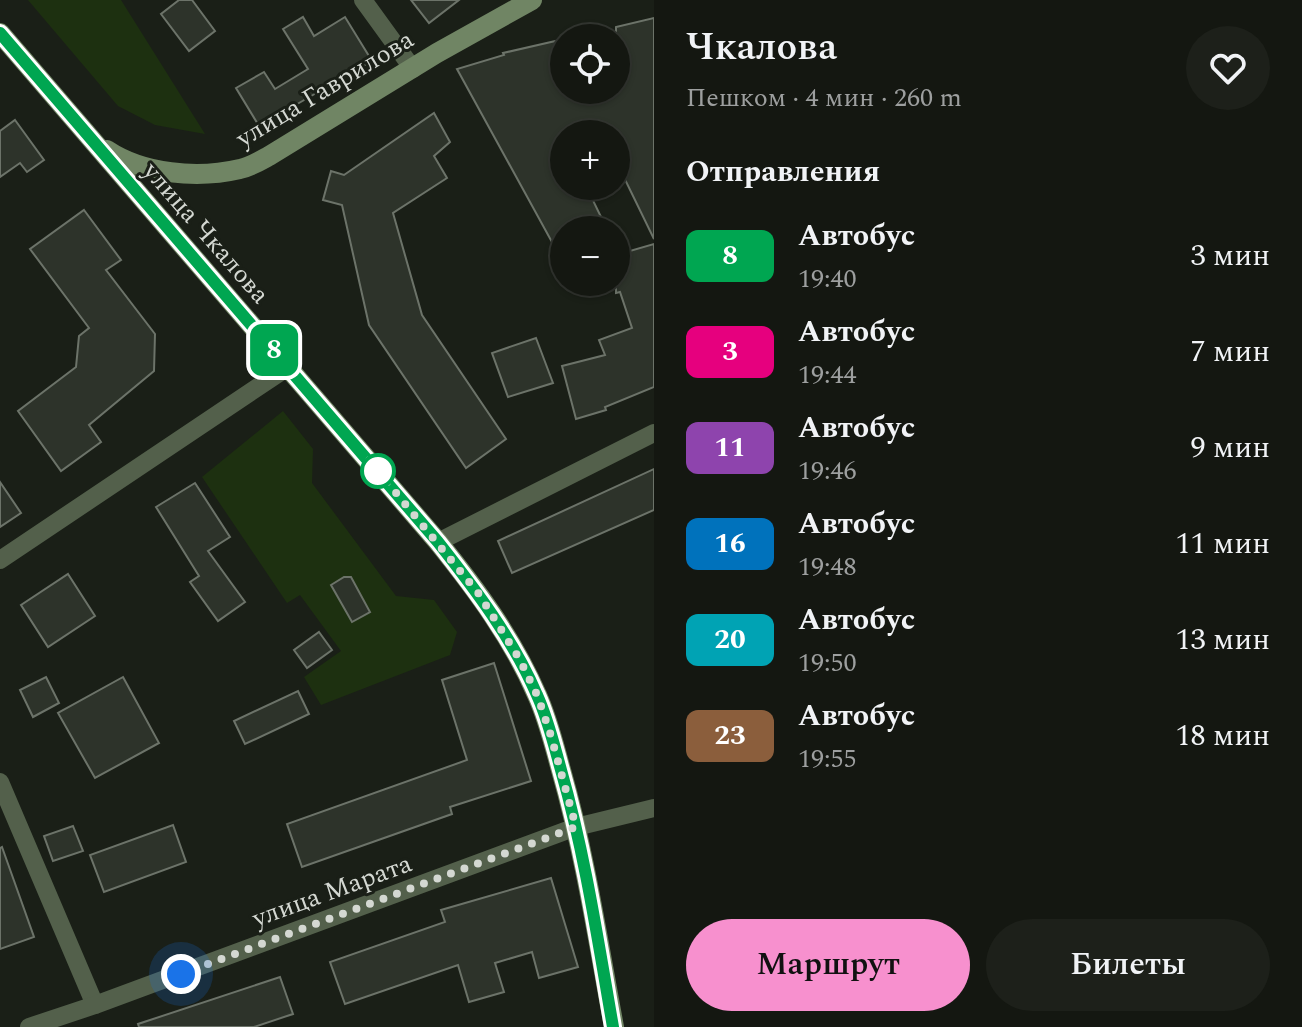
<!DOCTYPE html>
<html lang="ru">
<head>
<meta charset="utf-8">
<style>
	body { margin:0; font-family:Spectral,serif; background:#1d201a; color:#f1f3f6; height:100vh; display:flex; flex-direction:column; font-size:30px; white-space:nowrap }
	* { box-sizing:border-box; margin:0 }
	p { font-size:26px; color:#9d9f9f }
	.icon { flex:none; width:44px; height:44px; fill:none; stroke:currentColor; stroke-width:2; stroke-linecap:round; stroke-linejoin:round }
	.map { position:relative; flex:1; overflow:hidden }
	.sheet { display:flex; flex-direction:column; background:#141711; width:648px }
	.sheet>* { flex:none }
	.badge { padding:0 16px; border-radius:12px; font-size:28px; line-height:52px }
	.buttons { position:absolute; left:550px; top:24px; display:grid; gap:16px }
	.buttons a { display:grid; place-items:center; width:80px; height:80px; border-radius:50%; background:#141711; box-shadow:0 2px 6px #0004,0 0 0 2px #333631; font-size:40px }
	.you { position:absolute; width:40px; height:40px; margin:-20px; border:6px solid #fff; border-radius:50%; background:#1a73e8; box-shadow:0 0 0 12px #1a73e833 }
	.map>.badge { position:absolute; translate:-50% -50%; box-shadow:0 0 0 4px #fff }
	h2 { padding:0 32px; font-size:30px; line-height:72px }
	.round { display:grid; place-items:center; flex:none; width:84px; height:84px; border-radius:42px; background:#1d201a }
	.headline { display:flex; align-items:center; justify-content:space-between; height:136px; padding:0 32px }
	h1 { font-size:38px; font-weight:600; line-height:60px }
	.button { display:flex; gap:16px; margin-top:auto; padding:16px 32px }
	.button a { flex:1; height:92px; border-radius:48px; background:#f790ce; color:#111; font-size:32px; font-weight:600; line-height:92px; text-align:center }
	.button a+a { background:#1d201a; color:#f1f3f6 }
	ul { padding:0; list-style:none }
	li { display:flex; align-items:center; gap:24px; height:96px; padding:0 32px }
	li div { flex:1 }
	li b { display:block; font-size:30px }
	li em { font-style:normal }
	li .badge { min-width:88px; font-weight:700; text-align:center }
	main { display:flex; flex:1; min-height:0 }
	.map>svg:first-child { display:block }
	.green { fill:#1d3010 }
	.building { fill:#2d332a; stroke:#6c7369; stroke-width:2 }
	.lines { fill:none; stroke-linecap:round; stroke-linejoin:round }
	.minor { stroke:#53604b; stroke-width:18 }
	.secondary { stroke:#708564; stroke-width:20 }
	.line-casing { stroke:#fff; stroke-width:18 }
	.line { stroke:#00a651; stroke-width:12 }
	.walk { stroke:#d4d8d2; stroke-width:8; stroke-dasharray:0 14.4 }
	.stop-dot { fill:#fff; stroke:#00a651; stroke-width:4 }
	.labels { text-anchor:middle; dominant-baseline:central; stroke-width:6; stroke-linejoin:round; paint-order:stroke }
	.street-label { font-size:26px; fill:#d4d8d2; stroke:#1a1f17 }
</style>
</head>
<body>
<main>
<div class="map">
<svg width="654" height="1027" viewBox="0 0 654 1027">
	<rect width="100%" height="100%" fill="#1a1f17"/>
	<!-- green -->
	<g class="green">
		<path d="M 28,0 L 121,0 L 205,134 L 155,125 L 118,106 Z"/>
		<path d="M 283,411 L 313,449 L 312,483 L 396,596 L 434,600 L 457,632 L 450,655 L 321,705 L 304,677 L 341,651 L 300,595 L 287,603 L 202,477 Z"/>
	</g>
	<!-- building -->
	<g class="building">
		<path d="M 179,0 L 192,0 L 215,31 L 189,51 L 161,14 Z"/>
		<path d="M 411,0 L 459,0 L 429,23 Z"/>
		<path d="M 303,17 L 314,36 L 345,17 L 372,61 L 259,126 L 236,88 L 264,72 L 275,89 L 308,69 L 283,29 Z"/>
		<path d="M 654,18 L 654,239 L 616,161 L 616,134 L 564,134 L 564,186 L 586,186 L 603,221 L 584,230 L 564,230 L 564,264 L 457,69 L 504,55 L 503,53 L 564,39 L 564,90 L 616,90 L 616,27 Z"/>
		<path d="M 434,113 L 450,142 L 434,156 L 447,178 L 393,213 L 422,315 L 506,439 L 466,468 L 369,325 L 342,205 L 323,200 L 331,171 L 344,175 Z"/>
		<path d="M 15,120 L 44,160 L 27,172 L 20,163 L 0,177 L 0,131 Z"/>
		<path d="M 84,210 L 121,260 L 106,270 L 155,334 L 154,371 L 89,425 L 101,442 L 61,471 L 18,411 L 76,367 L 79,336 L 89,328 L 30,249 Z"/>
		<path d="M 654,244 L 654,387 L 605,407 L 606,410 L 576,419 L 562,366 L 605,355 L 599,340 L 632,328 L 620,292 L 616,293 L 616,255 Z"/>
		<path d="M 536,338 L 553,383 L 508,397 L 492,353 Z"/>
		<path d="M 654,469 L 654,510 L 512,573 L 498,541 Z"/>
		<path d="M 0,482 L 21,513 L 0,527 Z"/>
		<path d="M 195,483 L 230,537 L 208,551 L 245,602 L 218,621 L 190,582 L 199,576 L 156,507 Z"/>
		<path d="M 68,574 L 95,616 L 48,647 L 21,605 Z"/>
		<path d="M 344,577 L 351,577 L 370,612 L 352,622 L 331,585 Z"/>
		<path d="M 319,632 L 332,650 L 307,668 L 294,650 Z"/>
		<path d="M 494,663 L 531,781 L 450,807 L 452,814 L 302,867 L 287,824 L 467,760 L 442,680 Z"/>
		<path d="M 46,677 L 59,703 L 33,717 L 20,690 Z"/>
		<path d="M 123,677 L 159,743 L 95,778 L 58,713 Z"/>
		<path d="M 298,691 L 309,714 L 245,744 L 234,721 Z"/>
		<path d="M 173,825 L 186,862 L 104,892 L 90,855 Z"/>
		<path d="M 73,826 L 83,851 L 53,861 L 44,836 Z"/>
		<path d="M 2,847 L 34,937 L 0,949 L 0,848 Z"/>
		<path d="M 551,878 L 578,967 L 539,978 L 532,952 L 495,963 L 504,992 L 469,1002 L 458,965 L 345,1004 L 330,962 L 445,922 L 441,910 Z"/>
		<path d="M 280,977 L 293,1014 L 254,1027 L 139,1027 L 138,1024 Z"/>
	</g>
	<g class="lines">
		<!-- minor -->
		<g class="minor">
			<path d="M 363,0 L 413,69"/>
			<path d="M 438,542 L 654,433"/>
			<path d="M 0,560 L 288,367"/>
			<path d="M 0,782 L 95,1005"/>
			<path d="M 29,1027 L 95,1005 L 576,827 L 654,808"/>
		</g>
		<!-- secondary -->
		<g class="secondary">
			<path d="M 0,33 L 438,542 C 476,589 513,639 537,695 C 548,719 554,745 561,770 C 585,854 598,941 614,1027"/>
			<path d="M 107,150 C 143,174 197,179 240,169 C 250,167 260,161 269,156 L 437,53 L 532,0"/>
		</g>
	</g>
	<g class="lines">
		<defs>
			<path id="line" d="M 0,33 L 438,542 C 475,589 513,639 537,695 C 548,719 554,745 561,770 C 585,854 598,941 613,1027"/>
		</defs>
		<!-- line casing -->
		<use href="#line" class="line-casing"/>
		<!-- line -->
		<use href="#line" class="line"/>
		<!-- walk -->
		<path class="walk" d="M 181,974 L 576,827 L 551,736 L 538,697 L 520,660 L 479,594 L 369,460 L 378,471"/>
	</g>
	<!-- markers -->
	<circle class="stop-dot" cx="378" cy="471" r="16"/>
	<g class="labels">
		<!-- street labels -->
		<g class="street-label">
			<text transform="translate(325 89) rotate(-31)">улица Гаврилова</text>
			<text transform="translate(206 233) rotate(49)">улица Чкалова</text>
			<text transform="translate(332 891) rotate(-20)">улица Марата</text>
		</g>
	</g>
</svg>
<div class="buttons">
<a><svg class="icon" aria-label="locate" viewBox="0 0 24 24"><circle cx="12" cy="12" r="6"/><path d="M12 2v4M12 18v4M2 12h4M18 12h4"/></svg></a>
<a>+</a>
<a>−</a>
</div>
<div class="you" style="left:181px;top:974px"></div>
<b class="badge" style="left:274px;top:350px;background:#00a651;color:#fff">8</b>
</div>
<section class="sheet">
<div class="headline"><div><h1>Чкалова</h1><p>Пешком · 4 мин · 260 m</p></div><a class="round"><svg class="icon" aria-label="heart" viewBox="0 0 24 24"><path d="M12 20l-8-8c-3-5 5-10 8-4 3-6 11-1 8 4z"/></svg></a></div>
<h2>Отправления</h2>
<ul>
<li><span class="badge" style="background:#00a651;color:#fff">8</span><div><b>Автобус</b><p>19:40</p></div><em>3 мин</em></li>
<li><span class="badge" style="background:#e6007e;color:#fff">3</span><div><b>Автобус</b><p>19:44</p></div><em>7 мин</em></li>
<li><span class="badge" style="background:#8e44ad;color:#fff">11</span><div><b>Автобус</b><p>19:46</p></div><em>9 мин</em></li>
<li><span class="badge" style="background:#0072bc;color:#fff">16</span><div><b>Автобус</b><p>19:48</p></div><em>11 мин</em></li>
<li><span class="badge" style="background:#00a3b4;color:#fff">20</span><div><b>Автобус</b><p>19:50</p></div><em>13 мин</em></li>
<li><span class="badge" style="background:#8b5e3c;color:#fff">23</span><div><b>Автобус</b><p>19:55</p></div><em>18 мин</em></li>
</ul>
<div class="button"><a>Маршрут</a><a>Билеты</a></div>
</section>
</main>
</body>
</html>
